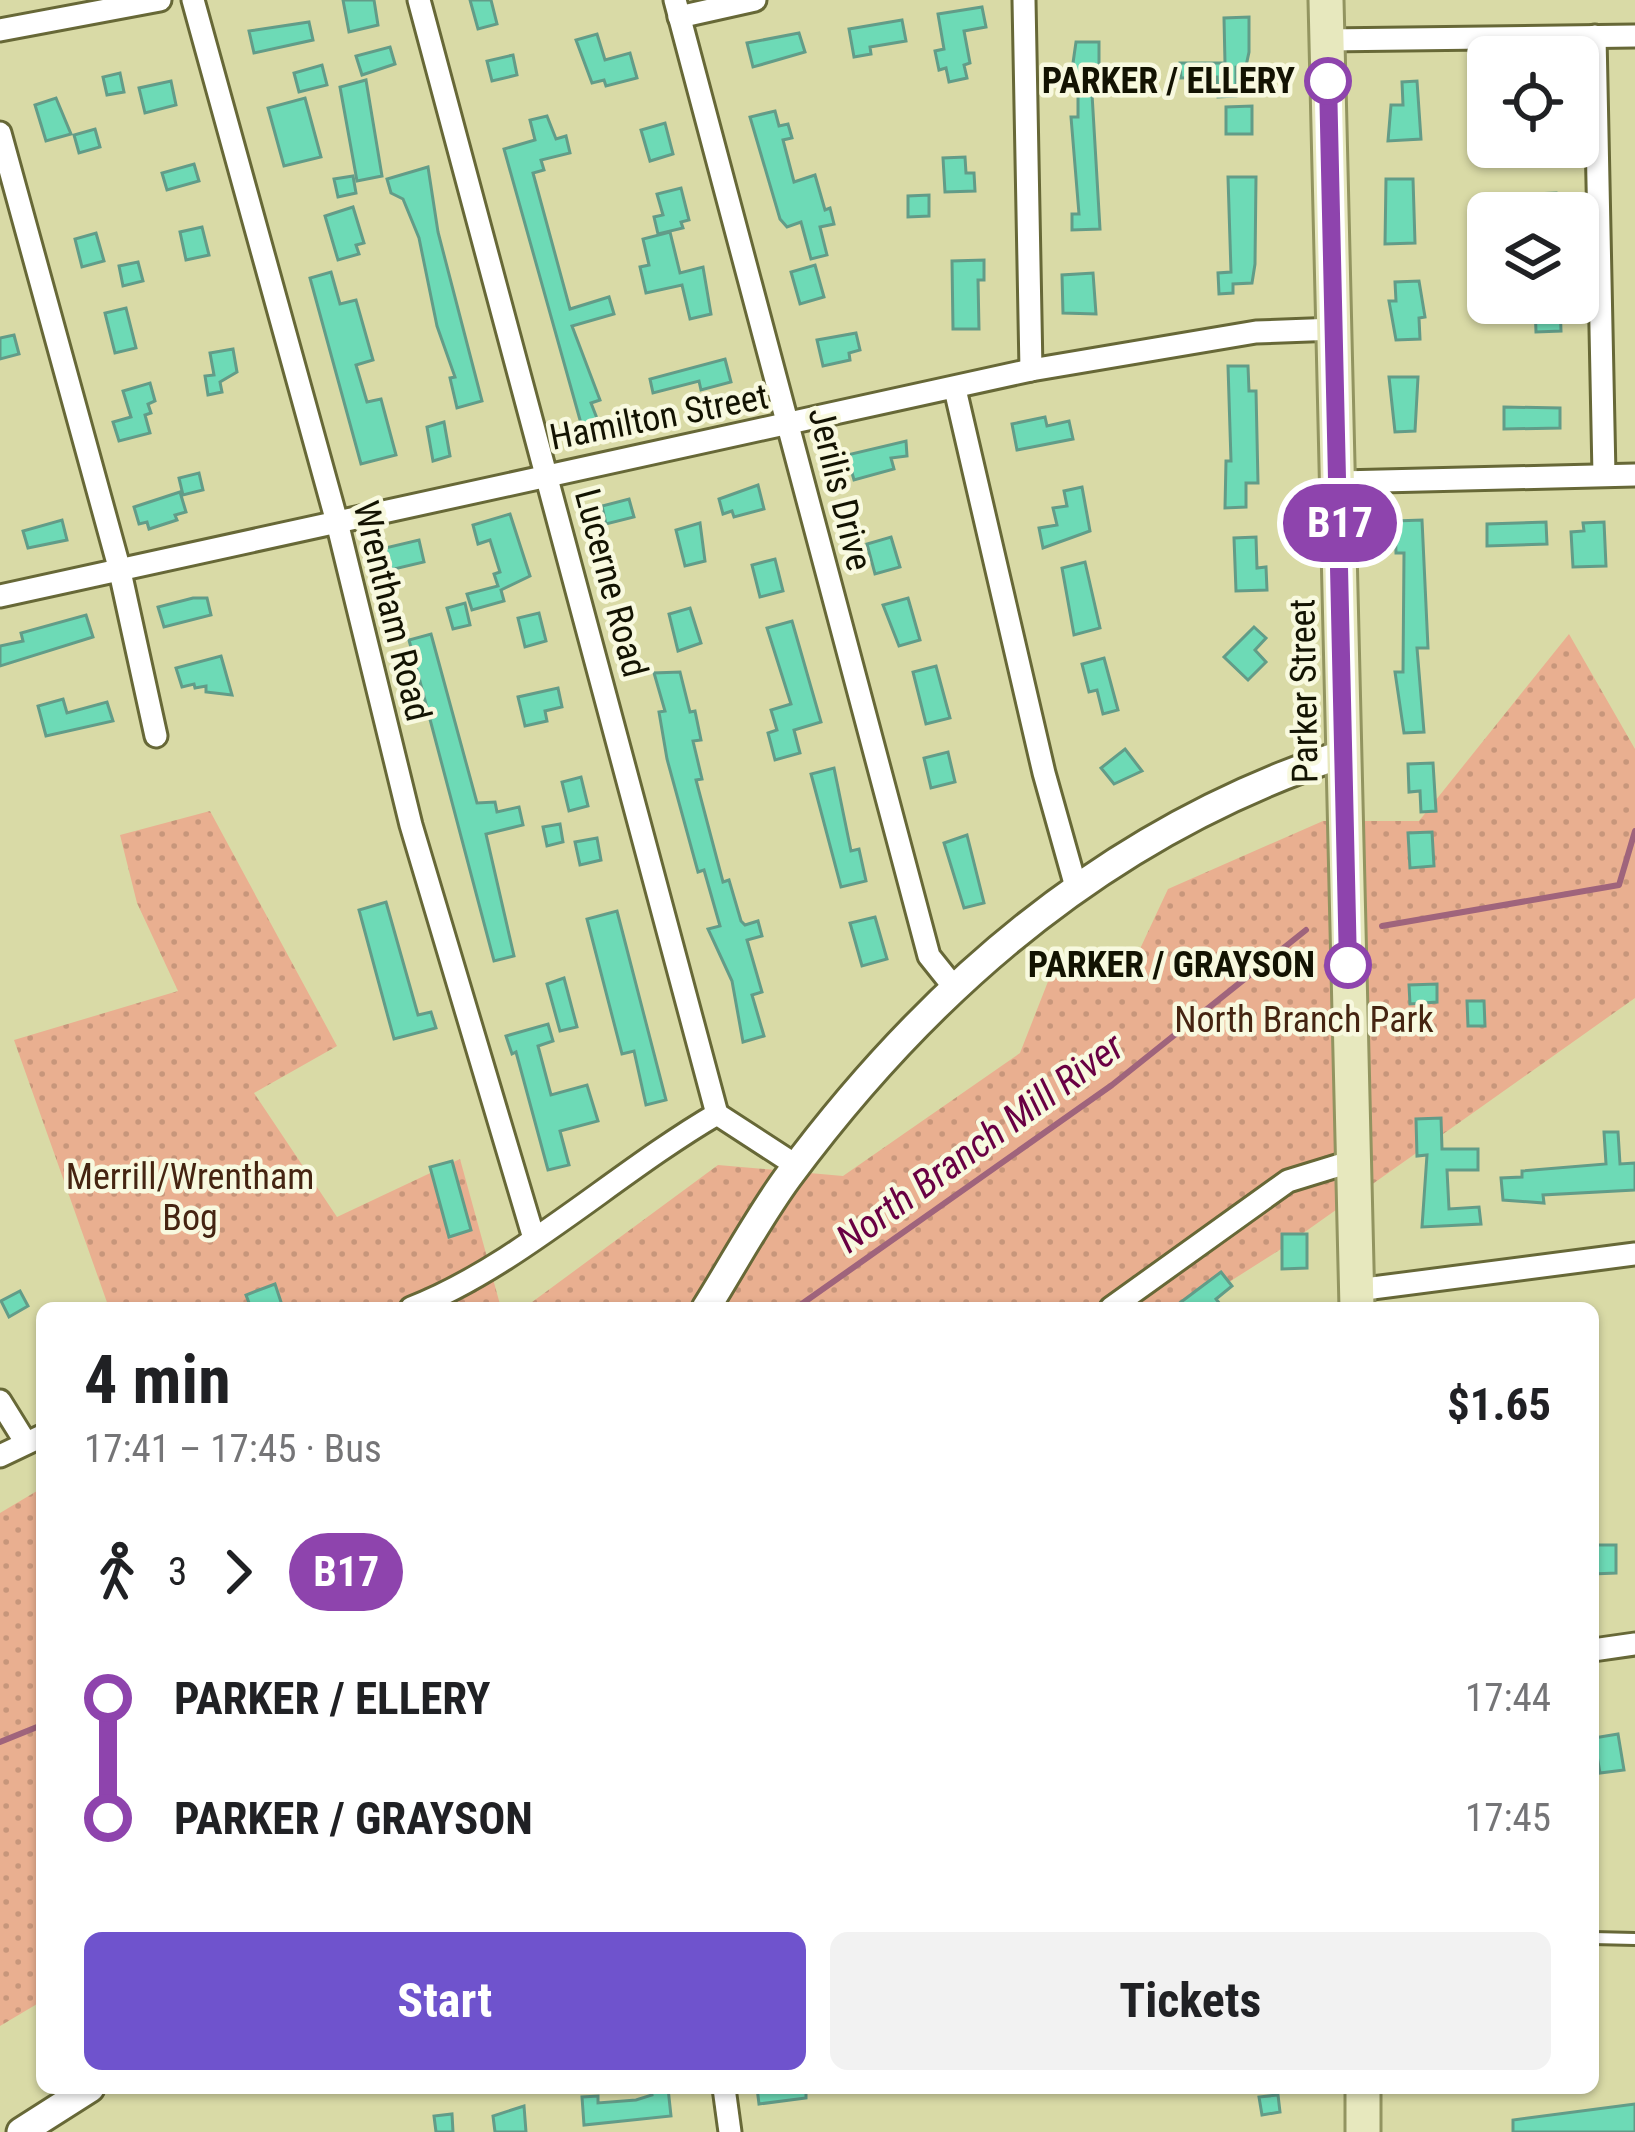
<!DOCTYPE html>
<html lang="en">
<head>
<meta charset="utf-8">
<style>
	body { margin:0; font-family:"Roboto Condensed",sans-serif; background:#f2f2f2; color:#202124; height:100vh; display:flex; flex-direction:column; font-size:45px; white-space:nowrap }
	* { box-sizing:border-box; margin:0 }
	p { font-size:39px; color:#757577 }
	.icon { flex:none; width:66px; height:66px; fill:none; stroke:currentColor; stroke-width:2; stroke-linecap:round; stroke-linejoin:round }
	.map { position:relative; flex:1; overflow:hidden }
	.details { position:absolute; left:36px; top:1302px; width:1563px; height:792px; display:flex; flex-direction:column; background:#fff; border-radius:18px; box-shadow:0 3px 9px #0004 }
	.details>* { flex:none }
	.badge { padding:0 24px; border-radius:39px; font-size:42px; line-height:78px }
	.controls { position:absolute; left:1467px; top:36px; display:grid; gap:24px }
	.controls a { display:grid; place-items:center; width:132px; height:132px; border-radius:18px; background:#fff; box-shadow:0 3px 9px #0004; font-size:60px }
	.map>.badge { position:absolute; translate:-50% -50%; box-shadow:0 0 0 6px #fff }
	.legs { display:flex; align-items:center; gap:18px; height:132px; padding:0 48px; font-size:39px }
	.legs p { margin-inline-start:auto }
	.summary { display:flex; align-items:center; justify-content:space-between; height:204px; padding:0 48px }
	h1 { font-size:66px; font-weight:700; line-height:90px }
	.cta { display:flex; gap:24px; margin-top:auto; padding:24px 48px }
	.cta a { flex:1; height:138px; border-radius:18px; background:#6f53cd; color:#fff; font-size:48px; font-weight:700; line-height:138px; text-align:center }
	.cta a+a { background:#f2f2f2; color:#202124 }
	ul { padding:0 48px; list-style:none }
	li { display:flex; align-items:center; gap:42px; height:120px; font-size:45px }
	li i { display:grid; place-items:center; width:18px; height:100%; margin:0 15px; background:currentColor }
	li i::after { content:''; width:30px; height:30px; margin:-15px; border:9px solid; border-radius:50%; background:#fff }
	li p { margin-inline-start:auto }
	li:first-child i { background:linear-gradient(#0000 50%,currentColor 0) }
	li:last-child i { background:linear-gradient(currentColor 50%,#0000 0) }
	.map>svg:first-child { display:block }
	.grass { fill:url(#grass-dots) }
	.lines { fill:none; stroke-linecap:round; stroke-linejoin:round }
	.stream { stroke:#9f647c; stroke-width:6 }
	.building { fill:#6ddab6; stroke:#629c88; stroke-width:3 }
	.service-casing { stroke:#676837; stroke-width:16 }
	.minor-casing { stroke:#676837; stroke-width:27 }
	.tertiary-casing { stroke:#676837; stroke-width:33 }
	.primary-casing { stroke:#929460; stroke-width:39 }
	.service { stroke:#fff; stroke-width:10 }
	.minor { stroke:#fff; stroke-width:21 }
	.tertiary { stroke:#fff; stroke-width:27 }
	.primary { stroke:#e7e8be; stroke-width:33 }
	.line-1-casing { stroke:#fff; stroke-width:27 }
	.line-1 { stroke:#8e44ad; stroke-width:18 }
	.stop-1-dot { fill:#fff; stroke:#8e44ad; stroke-width:6 }
	.labels { text-anchor:middle; dominant-baseline:central; stroke-width:9; stroke-linejoin:round; paint-order:stroke }
	.stop-label { font-size:36px; font-weight:bold; fill:#131302; stroke:#f8f9df; text-anchor:end }
	.street-label { font-size:36px; fill:#131302; stroke:#f8f9df }
	.park-label { font-size:36px; fill:#452411; stroke:#f8f9df }
	.water-label { font-size:39px; font-style:italic; fill:#690043; stroke:#f8f9df }
</style>
</head>
<body>
<div class="map">
<svg width="1635" height="2132" viewBox="0 0 1635 2132">
	<defs>
		<pattern id="grass-dots" width="8" height="8" patternUnits="userSpaceOnUse" patternTransform="scale(3)"><rect width="8" height="8" fill="#e9af90"/><path d="M2 2h.1M6 6h.1" fill="none" stroke="#c7967b" stroke-width="1.8" stroke-linecap="round"/></pattern>
	</defs>
	<rect width="100%" height="100%" fill="#d9daa6"/>
	<!-- grass -->
	<g class="grass">
		<path d="M 1569,634 L 1635,749 L 1635,998 L 1278,1251 L 1188,1308 L 524,1308 L 718,1165 L 843,1176 L 1020,1053 L 1049,979 L 1139,951 L 1168,889 L 1323,821 L 1419,821 Z"/>
		<path d="M 210,811 L 337,1046 L 254,1093 L 337,1217 L 460,1159 L 501,1308 L 109,1308 L 14,1040 L 178,991 L 137,903 L 120,835 Z"/>
		<path d="M 42,1488 L 42,2001 L 0,2026 L 0,1513 Z"/>
	</g>
	<g class="lines">
		<!-- stream -->
		<g class="stream">
			<path d="M 1382,926 L 1619,885 L 1635,831"/>
			<path d="M 796,1308 L 1112,1085 L 1306,930"/>
			<path d="M 0,1742 L 42,1725"/>
		</g>
	</g>
	<!-- building -->
	<g class="building">
		<path d="M 343,0 L 374,0 L 378,25 L 349,32 Z"/>
		<path d="M 470,0 L 491,0 L 497,24 L 478,29 Z"/>
		<path d="M 982,7 L 986,27 L 964,31 L 970,63 L 964,65 L 967,78 L 949,82 L 946,68 L 939,70 L 935,51 L 944,49 L 938,14 Z"/>
		<path d="M 1249,17 L 1249,52 L 1246,66 L 1236,67 L 1236,96 L 1218,97 L 1217,77 L 1181,78 L 1180,63 L 1225,63 L 1224,18 Z"/>
		<path d="M 902,20 L 906,41 L 870,47 L 871,54 L 854,57 L 849,29 Z"/>
		<path d="M 309,22 L 313,40 L 254,53 L 249,31 Z"/>
		<path d="M 799,33 L 805,52 L 753,67 L 747,43 Z"/>
		<path d="M 597,34 L 605,60 L 630,53 L 637,78 L 606,86 L 604,80 L 592,83 L 576,40 Z"/>
		<path d="M 1076,42 L 1099,42 L 1099,77 L 1106,77 L 1106,94 L 1092,94 L 1100,229 L 1072,230 L 1072,214 L 1079,214 L 1071,117 L 1078,117 L 1078,84 L 1071,77 Z"/>
		<path d="M 390,47 L 395,64 L 362,75 L 356,56 Z"/>
		<path d="M 513,55 L 517,75 L 492,81 L 487,61 Z"/>
		<path d="M 322,65 L 327,85 L 299,92 L 294,73 Z"/>
		<path d="M 120,73 L 124,92 L 107,95 L 103,77 Z"/>
		<path d="M 366,80 L 382,176 L 357,181 L 340,87 Z"/>
		<path d="M 171,81 L 176,105 L 145,113 L 139,88 Z"/>
		<path d="M 1417,81 L 1421,139 L 1388,141 L 1391,105 L 1403,105 L 1402,82 Z"/>
		<path d="M 56,98 L 71,134 L 46,141 L 35,105 Z"/>
		<path d="M 305,98 L 321,157 L 284,166 L 268,108 Z"/>
		<path d="M 1252,106 L 1252,134 L 1226,134 L 1226,107 Z"/>
		<path d="M 775,111 L 779,126 L 788,124 L 792,138 L 783,140 L 794,182 L 815,175 L 825,210 L 830,208 L 834,224 L 820,227 L 827,255 L 811,259 L 801,222 L 787,227 L 780,219 L 750,117 Z"/>
		<path d="M 547,116 L 556,139 L 566,136 L 570,153 L 541,160 L 544,170 L 533,173 L 570,309 L 609,297 L 614,314 L 572,326 L 600,400 L 591,403 L 598,421 L 582,427 L 504,149 L 535,140 L 530,120 Z"/>
		<path d="M 665,123 L 673,154 L 650,161 L 641,130 Z"/>
		<path d="M 95,129 L 100,147 L 79,153 L 74,135 Z"/>
		<path d="M 965,157 L 966,173 L 974,173 L 975,191 L 945,192 L 943,158 Z"/>
		<path d="M 194,164 L 199,181 L 167,190 L 162,173 Z"/>
		<path d="M 428,167 L 438,232 L 482,401 L 457,408 L 450,378 L 455,377 L 437,326 L 419,238 L 403,199 L 391,193 L 387,179 Z"/>
		<path d="M 353,176 L 356,193 L 338,197 L 334,179 Z"/>
		<path d="M 1228,177 L 1256,177 L 1255,264 L 1252,283 L 1233,284 L 1233,293 L 1219,294 L 1218,273 L 1231,272 Z"/>
		<path d="M 1386,179 L 1413,179 L 1415,243 L 1385,244 Z"/>
		<path d="M 681,188 L 689,220 L 681,222 L 683,228 L 658,234 L 654,217 L 663,215 L 657,194 Z"/>
		<path d="M 1556,193 L 1557,213 L 1533,213 L 1533,194 Z"/>
		<path d="M 929,195 L 929,216 L 908,217 L 908,196 Z"/>
		<path d="M 353,207 L 364,243 L 356,245 L 359,254 L 338,260 L 325,216 Z"/>
		<path d="M 202,227 L 209,255 L 186,260 L 180,232 Z"/>
		<path d="M 670,232 L 680,273 L 703,267 L 711,314 L 690,319 L 682,285 L 646,293 L 640,267 L 649,265 L 643,239 Z"/>
		<path d="M 96,233 L 104,261 L 82,267 L 75,239 Z"/>
		<path d="M 984,260 L 984,280 L 978,280 L 979,329 L 953,329 L 952,261 Z"/>
		<path d="M 138,262 L 143,281 L 123,286 L 119,266 Z"/>
		<path d="M 815,265 L 824,297 L 800,304 L 791,272 Z"/>
		<path d="M 331,272 L 340,304 L 356,300 L 373,360 L 356,365 L 367,402 L 381,399 L 396,455 L 361,464 L 310,278 Z"/>
		<path d="M 1093,273 L 1096,314 L 1063,313 L 1062,275 Z"/>
		<path d="M 1419,281 L 1425,317 L 1419,318 L 1420,339 L 1396,340 L 1389,301 L 1396,301 L 1395,282 Z"/>
		<path d="M 1535,303 L 1560,303 L 1561,331 L 1536,332 Z"/>
		<path d="M 126,308 L 136,348 L 115,353 L 105,313 Z"/>
		<path d="M 856,333 L 860,350 L 849,353 L 850,360 L 823,366 L 817,340 Z"/>
		<path d="M 14,335 L 19,354 L 0,359 L 0,338 Z"/>
		<path d="M 233,349 L 237,372 L 220,382 L 222,392 L 208,395 L 205,376 L 214,375 L 210,353 Z"/>
		<path d="M 725,359 L 731,382 L 701,390 L 699,381 L 653,393 L 650,379 Z"/>
		<path d="M 1228,366 L 1248,366 L 1249,391 L 1256,391 L 1258,483 L 1246,483 L 1246,507 L 1225,508 L 1226,461 L 1231,461 Z"/>
		<path d="M 1389,377 L 1418,377 L 1415,431 L 1395,432 Z"/>
		<path d="M 150,383 L 155,401 L 148,404 L 151,413 L 145,415 L 150,433 L 119,441 L 113,422 L 131,417 L 123,391 Z"/>
		<path d="M 1504,407 L 1560,408 L 1560,428 L 1504,429 Z"/>
		<path d="M 1045,417 L 1047,426 L 1069,421 L 1073,439 L 1017,450 L 1012,424 Z"/>
		<path d="M 444,422 L 450,456 L 433,461 L 427,427 Z"/>
		<path d="M 906,441 L 907,456 L 891,458 L 894,469 L 854,480 L 847,455 Z"/>
		<path d="M 199,473 L 203,490 L 183,495 L 179,478 Z"/>
		<path d="M 758,485 L 764,509 L 734,517 L 732,511 L 723,514 L 719,499 Z"/>
		<path d="M 1082,487 L 1090,531 L 1043,548 L 1039,528 L 1057,525 L 1053,508 L 1067,506 L 1064,491 Z"/>
		<path d="M 180,492 L 186,512 L 175,515 L 177,520 L 149,529 L 147,522 L 139,524 L 134,507 Z"/>
		<path d="M 629,499 L 634,517 L 606,524 L 602,506 Z"/>
		<path d="M 510,514 L 530,576 L 501,590 L 504,601 L 472,610 L 467,594 L 498,586 L 494,574 L 500,572 L 490,540 L 478,544 L 473,525 Z"/>
		<path d="M 62,520 L 67,540 L 28,548 L 23,531 Z"/>
		<path d="M 1422,520 L 1428,648 L 1417,648 L 1424,732 L 1404,733 L 1395,672 L 1403,672 L 1404,553 L 1396,553 L 1395,521 Z"/>
		<path d="M 1546,522 L 1547,544 L 1487,546 L 1487,524 Z"/>
		<path d="M 1604,522 L 1606,566 L 1573,567 L 1571,532 L 1584,531 L 1583,523 Z"/>
		<path d="M 700,523 L 705,561 L 685,566 L 676,530 Z"/>
		<path d="M 891,537 L 900,567 L 875,574 L 867,544 Z"/>
		<path d="M 1256,537 L 1257,568 L 1266,567 L 1267,590 L 1236,591 L 1234,538 Z"/>
		<path d="M 419,540 L 424,562 L 390,570 L 385,548 Z"/>
		<path d="M 775,559 L 783,591 L 760,597 L 752,565 Z"/>
		<path d="M 1085,562 L 1100,628 L 1074,635 L 1062,568 Z"/>
		<path d="M 193,598 L 207,598 L 211,615 L 164,627 L 158,607 Z"/>
		<path d="M 908,598 L 920,640 L 899,646 L 883,605 Z"/>
		<path d="M 465,603 L 470,625 L 453,629 L 447,608 Z"/>
		<path d="M 690,608 L 701,643 L 678,651 L 669,614 Z"/>
		<path d="M 539,613 L 546,641 L 525,647 L 518,618 Z"/>
		<path d="M 86,615 L 93,637 L 0,666 L 0,646 L 23,641 L 21,633 Z"/>
		<path d="M 792,621 L 821,722 L 794,730 L 800,753 L 775,760 L 768,733 L 777,730 L 771,710 L 791,704 L 767,628 Z"/>
		<path d="M 1254,627 L 1266,638 L 1255,650 L 1266,662 L 1248,680 L 1224,657 Z"/>
		<path d="M 431,634 L 477,803 L 495,802 L 497,812 L 519,807 L 523,825 L 486,834 L 514,956 L 494,961 L 409,640 Z"/>
		<path d="M 221,656 L 232,695 L 206,692 L 206,686 L 195,688 L 194,684 L 182,687 L 176,668 Z"/>
		<path d="M 1104,658 L 1118,710 L 1103,714 L 1097,690 L 1089,692 L 1082,664 Z"/>
		<path d="M 936,666 L 950,718 L 926,724 L 913,672 Z"/>
		<path d="M 680,672 L 690,712 L 695,711 L 701,740 L 693,741 L 702,779 L 696,780 L 723,882 L 729,880 L 741,921 L 745,925 L 758,921 L 762,936 L 747,940 L 762,992 L 752,995 L 764,1036 L 743,1042 L 732,981 L 708,929 L 720,926 L 704,870 L 698,872 L 667,759 L 659,712 L 665,711 L 654,673 Z"/>
		<path d="M 558,688 L 562,707 L 545,711 L 547,721 L 525,726 L 518,697 Z"/>
		<path d="M 63,699 L 67,713 L 107,702 L 113,721 L 46,736 L 38,706 Z"/>
		<path d="M 1125,749 L 1142,771 L 1114,784 L 1101,768 Z"/>
		<path d="M 948,752 L 955,782 L 931,788 L 924,758 Z"/>
		<path d="M 1433,763 L 1436,811 L 1421,812 L 1420,791 L 1409,792 L 1408,764 Z"/>
		<path d="M 834,768 L 851,851 L 859,849 L 866,881 L 841,887 L 811,774 Z"/>
		<path d="M 581,777 L 588,806 L 569,811 L 562,782 Z"/>
		<path d="M 560,824 L 563,842 L 547,846 L 543,827 Z"/>
		<path d="M 1432,832 L 1434,866 L 1410,868 L 1408,833 Z"/>
		<path d="M 967,835 L 984,903 L 964,908 L 944,843 Z"/>
		<path d="M 597,838 L 601,860 L 580,865 L 575,842 Z"/>
		<path d="M 386,902 L 418,1015 L 431,1012 L 436,1028 L 394,1039 L 359,910 Z"/>
		<path d="M 617,911 L 666,1100 L 646,1105 L 634,1051 L 622,1054 L 587,919 Z"/>
		<path d="M 875,917 L 887,959 L 862,966 L 850,923 Z"/>
		<path d="M 564,978 L 577,1027 L 560,1031 L 547,984 Z"/>
		<path d="M 1437,984 L 1437,1002 L 1410,1004 L 1409,985 Z"/>
		<path d="M 1467,1001 L 1484,1001 L 1485,1026 L 1468,1026 Z"/>
		<path d="M 548,1024 L 553,1041 L 538,1046 L 551,1095 L 587,1085 L 598,1121 L 560,1131 L 569,1165 L 548,1170 L 516,1052 L 512,1054 L 506,1036 Z"/>
		<path d="M 1441,1118 L 1442,1149 L 1478,1149 L 1478,1170 L 1447,1170 L 1449,1209 L 1479,1207 L 1481,1224 L 1422,1227 L 1427,1155 L 1417,1156 L 1416,1119 Z"/>
		<path d="M 1604,1132 L 1618,1132 L 1620,1164 L 1635,1163 L 1635,1190 L 1543,1195 L 1544,1203 L 1503,1200 L 1501,1178 L 1522,1177 L 1522,1171 L 1606,1164 Z"/>
		<path d="M 452,1161 L 471,1230 L 449,1237 L 430,1167 Z"/>
		<path d="M 1282,1234 L 1307,1234 L 1307,1268 L 1282,1269 Z"/>
		<path d="M 1221,1272 L 1232,1286 L 1216,1299 L 1223,1308 L 1173,1308 Z"/>
		<path d="M 275,1284 L 283,1308 L 251,1308 L 246,1295 Z"/>
		<path d="M 20,1291 L 28,1306 L 9,1317 L 1,1301 Z"/>
		<path d="M 1593,1545 L 1616,1545 L 1616,1573 L 1593,1574 Z"/>
		<path d="M 1618,1734 L 1624,1770 L 1600,1773 L 1594,1738 Z"/>
		<path d="M 651,2088 L 668,2088 L 671,2116 L 584,2125 L 582,2097 L 598,2096 L 598,2103 L 636,2100 L 652,2095 Z"/>
		<path d="M 757,2088 L 806,2088 L 806,2098 L 759,2104 Z"/>
		<path d="M 1278,2095 L 1280,2112 L 1262,2115 L 1259,2097 Z"/>
		<path d="M 1635,2104 L 1635,2132 L 1513,2132 L 1513,2120 Z"/>
		<path d="M 524,2106 L 526,2132 L 495,2132 L 493,2116 Z"/>
		<path d="M 452,2114 L 453,2132 L 436,2132 L 434,2116 Z"/>
	</g>
	<g class="lines">
		<defs>
			<path id="service" d="M 1593,1938 L 1635,1939"/>
			<g id="minor">
				<path d="M 193,0 L 337,522 L 411,825 L 533,1235"/>
				<path d="M 419,0 L 717,1114"/>
				<path d="M 675,0 L 929,956 L 953,986"/>
				<path d="M 1024,0 L 1031,370"/>
				<path d="M 679,17 L 755,0"/>
				<path d="M 0,30 L 160,0"/>
				<path d="M 1595,36 L 1604,475"/>
				<path d="M 1326,40 L 1635,36"/>
				<path d="M 0,133 L 119,567 L 156,736"/>
				<path d="M 955,389 L 1044,773 L 1076,887"/>
				<path d="M 1340,482 L 1635,475"/>
				<path d="M 0,596 L 1031,370 L 1256,332 L 1336,329"/>
				<path d="M 1357,1290 L 1635,1254"/>
				<path d="M 411,1308 C 515,1268 617,1172 717,1114 L 797,1166"/>
				<path d="M 1111,1308 L 1288,1181 L 1353,1161"/>
				<path d="M 0,1401 L 26,1443"/>
				<path d="M 0,1456 L 42,1436"/>
				<path d="M 1593,1650 L 1635,1644"/>
				<path d="M 724,2088 L 730,2132"/>
			</g>
			<g id="tertiary">
				<path d="M 706,1308 C 733,1265 758,1218 788,1177 C 931,984 1113,829 1343,754"/>
				<path d="M 21,2132 L 90,2088"/>
			</g>
			<g id="primary">
				<path d="M 1326,0 L 1357,1308"/>
				<path d="M 1363,2088 L 1363,2132"/>
			</g>
		</defs>
		<!-- service casing -->
		<use href="#service" class="service-casing"/>
		<!-- minor casing -->
		<use href="#minor" class="minor-casing"/>
		<!-- tertiary casing -->
		<use href="#tertiary" class="tertiary-casing"/>
		<!-- primary casing -->
		<use href="#primary" class="primary-casing"/>
		<!-- service -->
		<use href="#service" class="service"/>
		<!-- minor -->
		<use href="#minor" class="minor"/>
		<!-- tertiary -->
		<use href="#tertiary" class="tertiary"/>
		<!-- primary -->
		<use href="#primary" class="primary"/>
	</g>
	<g class="lines">
		<defs>
			<path id="line-1" d="M 1328,81 L 1348,965"/>
		</defs>
		<!-- line-1 casing -->
		<use href="#line-1" class="line-1-casing"/>
		<!-- line-1 -->
		<use href="#line-1" class="line-1"/>
	</g>
	<!-- markers -->
	<g class="stop-1-dot">
		<circle cx="1328" cy="81" r="21"/>
		<circle cx="1348" cy="965" r="21"/>
	</g>
	<g class="labels">
		<!-- stop labels -->
		<g class="stop-label">
			<text x="1295" y="81">PARKER / ELLERY</text>
			<text x="1315" y="965">PARKER / GRAYSON</text>
		</g>
		<!-- street labels -->
		<g class="street-label">
			<text transform="translate(659 417) rotate(-11)">Hamilton Street</text>
			<text transform="translate(840 489) rotate(76)">Jerilis Drive</text>
			<text transform="translate(611 583) rotate(75)">Lucerne Road</text>
			<text transform="translate(392 611) rotate(76)">Wrentham Road</text>
			<text transform="translate(1304 691) rotate(-91)">Parker Street</text>
		</g>
		<!-- park labels -->
		<g class="park-label">
			<text x="1304" y="1020">North Branch Park</text>
			<text x="190" y="1177">Merrill/Wrentham<tspan x="190" dy="41">Bog</tspan></text>
		</g>
		<!-- water labels -->
		<g class="water-label">
			<text transform="translate(980 1143) rotate(-36)">North Branch Mill River</text>
		</g>
	</g>
</svg>
<div class="controls">
<a><svg class="icon" aria-label="locate" viewBox="0 0 24 24"><circle cx="12" cy="12" r="6"/><path d="M12 2v4M12 18v4M2 12h4M18 12h4"/></svg></a>
<a><svg class="icon" aria-label="layers" viewBox="0 0 24 24"><path d="M12 4l9 5-9 5-9-5zM3 14l9 5 9-5"/></svg></a>
</div>
<b class="badge" style="left:1340px;top:523px;background:#8e44ad;color:#fff">B17</b>
<section class="details">
<div class="summary"><div><h1>4 min</h1><p>17:41 – 17:45 · Bus</p></div><b>$1.65</b></div>
<div class="legs"><svg class="icon" aria-label="walk" viewBox="0 0 24 24"><circle cx="13" cy="4" r="2"/><path d="M13 8l-2 6 4 7M11 14l-3 7M7 12l3-4h3l4 4"/></svg>3<svg class="icon" aria-label="forward" viewBox="0 0 24 24"><path d="M9 5l7 7-7 7"/></svg><b class="badge" style="background:#8e44ad;color:#fff">B17</b></div>
<ul>
<li><i style="color:#8e44ad"></i><b>PARKER / ELLERY</b><p>17:44</p></li>
<li><i style="color:#8e44ad"></i><b>PARKER / GRAYSON</b><p>17:45</p></li>
</ul>
<div class="cta"><a>Start</a><a>Tickets</a></div>
</section>
</div>
</body>
</html>
